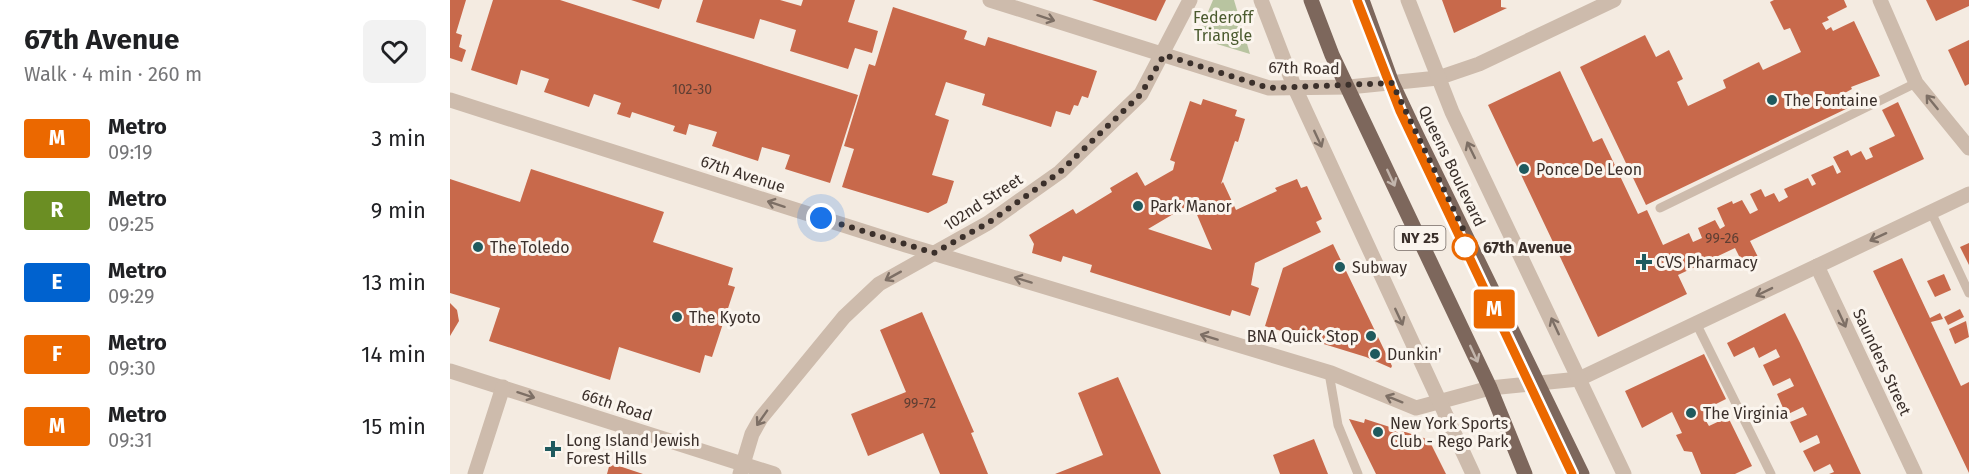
<!DOCTYPE html>
<html lang="en">
<head>
<meta charset="utf-8">
<style>
	body { margin:0; font-family:"Fira Sans",sans-serif; background:#f2f2f2; color:#202124; height:100vh; display:flex; flex-direction:column; font-size:22px; white-space:nowrap }
	* { box-sizing:border-box; margin:0 }
	p { font-size:20px; color:#757577 }
	.icon { flex:none; width:33px; height:33px; fill:none; stroke:currentColor; stroke-width:2; stroke-linecap:round; stroke-linejoin:round }
	.map { position:relative; flex:1; overflow:hidden }
	.details { display:flex; flex-direction:column; background:#fff; width:450px }
	.details>* { flex:none }
	.badge { padding:0 12px; border-radius:4px; font-size:21px; line-height:39px }
	.you { position:absolute; width:30px; height:30px; margin:-15px; border:4px solid #fff; border-radius:50%; background:#1a73e8; box-shadow:0 0 0 9px #1a73e833 }
	.map>.badge { position:absolute; translate:-50% -50%; box-shadow:0 0 0 3px #fff }
	.round { display:grid; place-items:center; flex:none; width:63px; height:63px; border-radius:9px; background:#f2f2f2 }
	.summary { display:flex; align-items:center; justify-content:space-between; height:102px; padding:0 24px }
	h1 { font-size:28px; font-weight:700; line-height:45px }
	ul { padding:0; list-style:none }
	li { display:flex; align-items:center; gap:18px; height:72px; padding:0 24px }
	li div { flex:1 }
	li b { display:block; font-size:22px }
	li em { font-style:normal }
	li .badge { min-width:66px; font-weight:700; text-align:center }
	main { display:flex; flex:1; min-height:0 }
	.map>svg:first-child { display:block }
	.green { fill:#b8c4a0 }
	.building { fill:#c8694b; fill-rule:evenodd }
	.lines { fill:none; stroke-linecap:round; stroke-linejoin:round }
	.service { stroke:#cdbbac; stroke-width:9 }
	.minor { stroke:#cdbbac; stroke-width:15 }
	.tertiary { stroke:#cdbbac; stroke-width:15 }
	.primary { stroke:#7d675c; stroke-width:15 }
	.oneway { stroke:#7d6f65 }
	.oneway2 { stroke:#c2b5ac }
	.line-casing { stroke:#fff; stroke-width:14 }
	.line { stroke:#eb6800; stroke-width:9 }
	.walk { stroke:#3b302b; stroke-width:6; stroke-dasharray:0 10.8 }
	.poi-dot { fill:#1f5a5e; stroke:#fbf5ee; stroke-width:2 }
	.stop-dot { fill:#fff; stroke:#eb6800; stroke-width:3 }
	.labels { text-anchor:middle; dominant-baseline:central; stroke-width:6; stroke-linejoin:round; paint-order:stroke }
	.number-label { font-size:14px; fill:#5e3e33 }
	.shield { fill:#fbf5ee; stroke:#756b66; stroke-width:1.5 }
	.shield-label { font-size:15px; font-weight:bold; fill:#3b302b }
	.park-label { font-size:16px; fill:#4a5a2e; stroke:#fbf5ee }
	.street-label { font-size:16px; fill:#3b302b; stroke:#fbf5ee }
	.poi-label { font-size:16px; fill:#3b302b; stroke:#fbf5ee; text-anchor:start }
	.stop-label { font-size:16px; font-weight:bold; fill:#3b302b; stroke:#fbf5ee; text-anchor:start }
</style>
</head>
<body>
<main>
<section class="details">
<div class="summary"><div><h1>67th Avenue</h1><p>Walk · 4 min · 260 m</p></div><a class="round"><svg class="icon" aria-label="heart" viewBox="0 0 24 24"><path d="M12 20l-8-8c-3-5 5-10 8-4 3-6 11-1 8 4z"/></svg></a></div>
<ul>
<li><span class="badge" style="background:#eb6800;color:#fff">M</span><div><b>Metro</b><p>09:19</p></div><em>3 min</em></li>
<li><span class="badge" style="background:#6b8e23;color:#fff">R</span><div><b>Metro</b><p>09:25</p></div><em>9 min</em></li>
<li><span class="badge" style="background:#0062cf;color:#fff">E</span><div><b>Metro</b><p>09:29</p></div><em>13 min</em></li>
<li><span class="badge" style="background:#eb6800;color:#fff">F</span><div><b>Metro</b><p>09:30</p></div><em>14 min</em></li>
<li><span class="badge" style="background:#eb6800;color:#fff">M</span><div><b>Metro</b><p>09:31</p></div><em>15 min</em></li>
</ul>
</section>
<div class="map">
<svg width="1519" height="474" viewBox="0 0 1519 474">
	<rect width="100%" height="100%" fill="#f4ebe1"/>
	<!-- green -->
	<path class="green" d="M 763,0 L 784,0 L 800,54 L 747,38 Z"/>
	<!-- building -->
	<g class="building">
		<path d="M 0,0 L 16,0 L 6,33 L 12,35 L 9,47 L 16,50 L 12,62 L 0,58 Z"/>
		<path d="M 43,0 L 110,0 L 408,95 L 380,183 L 335,169 L 340,155 L 312,147 L 308,161 L 262,146 L 267,132 L 239,124 L 236,135 L 223,131 L 225,126 L 182,112 L 180,118 L 167,114 L 171,103 L 144,94 L 139,107 L 94,92 L 99,79 L 71,70 L 67,85 L 21,70 Z"/>
		<path d="M 181,0 L 212,0 L 209,9 Z"/>
		<path d="M 253,0 L 330,0 L 351,6 L 353,0 L 405,0 L 398,22 L 428,31 L 422,53 L 405,48 L 398,69 L 340,51 L 346,30 L 310,19 L 304,39 L 246,22 Z"/>
		<path d="M 642,0 L 716,0 L 706,21 Z"/>
		<path d="M 992,0 L 1051,0 L 1051,7 L 1057,8 L 1004,33 Z"/>
		<path d="M 1324,0 L 1394,0 L 1397,7 L 1377,17 L 1379,20 L 1372,23 L 1376,30 L 1381,27 L 1383,31 L 1404,21 L 1430,76 L 1401,87 L 1402,89 L 1391,95 L 1398,108 L 1196,205 L 1130,67 L 1195,35 L 1206,57 L 1219,50 L 1233,79 L 1227,82 L 1238,106 L 1276,88 L 1273,80 L 1309,62 L 1313,70 L 1351,52 L 1340,28 L 1334,30 L 1320,2 Z"/>
		<path d="M 1476,0 L 1519,0 L 1519,6 L 1486,21 Z"/>
		<path d="M 443,7 L 517,31 L 514,39 L 535,46 L 538,37 L 647,71 L 638,98 L 632,96 L 628,106 L 624,105 L 620,115 L 606,111 L 601,127 L 532,105 L 535,94 L 496,82 L 485,115 L 499,120 L 482,175 L 504,181 L 497,203 L 478,213 L 392,187 L 404,149 L 394,146 L 419,64 L 425,66 Z"/>
		<path d="M 1519,40 L 1519,84 L 1515,86 L 1498,50 Z"/>
		<path d="M 1110,71 L 1143,142 L 1152,138 L 1188,214 L 1197,210 L 1213,245 L 1239,233 L 1243,242 L 1252,238 L 1248,228 L 1265,220 L 1270,229 L 1275,226 L 1267,208 L 1282,201 L 1283,204 L 1292,200 L 1300,214 L 1308,210 L 1300,194 L 1311,189 L 1315,197 L 1324,193 L 1329,202 L 1338,197 L 1334,189 L 1358,178 L 1362,186 L 1366,184 L 1361,175 L 1383,165 L 1387,174 L 1391,172 L 1383,157 L 1398,150 L 1401,156 L 1411,151 L 1416,160 L 1423,157 L 1419,148 L 1445,136 L 1432,110 L 1448,102 L 1474,159 L 1300,241 L 1310,261 L 1295,268 L 1285,248 L 1228,275 L 1237,294 L 1148,337 L 1038,105 Z"/>
		<path d="M 753,99 L 787,110 L 785,116 L 795,119 L 788,142 L 785,141 L 771,184 L 773,182 L 786,210 L 827,191 L 825,188 L 847,179 L 851,188 L 857,186 L 872,219 L 866,222 L 871,232 L 805,263 L 801,285 L 809,288 L 800,316 L 782,310 L 780,316 L 640,272 L 642,265 L 613,256 L 611,262 L 582,253 L 584,244 L 579,235 L 623,209 L 626,214 L 662,192 L 660,188 L 687,172 L 695,186 L 723,170 L 725,162 L 720,160 L 740,101 L 751,105 ZM 742,203 L 762,250 L 698,229 Z"/>
		<path d="M 81,169 L 214,212 L 203,242 L 283,268 L 278,285 L 285,287 L 262,357 L 255,355 L 250,373 L 169,347 L 160,380 L 39,341 L 50,308 L 0,293 L 0,179 L 70,202 Z"/>
		<path d="M 1519,243 L 1519,265 L 1510,247 Z"/>
		<path d="M 883,244 L 942,366 L 941,368 L 916,357 L 815,326 L 833,268 Z"/>
		<path d="M 1452,258 L 1480,318 L 1490,313 L 1493,319 L 1481,322 L 1511,386 L 1519,382 L 1519,473 L 1423,271 Z"/>
		<path d="M 1494,274 L 1501,290 L 1485,297 L 1477,281 Z"/>
		<path d="M 0,303 L 7,310 L 9,321 L 0,336 Z"/>
		<path d="M 1510,309 L 1514,317 L 1498,325 L 1494,317 Z"/>
		<path d="M 472,312 L 524,432 L 521,433 L 538,474 L 490,474 L 473,433 L 418,456 L 401,414 L 456,392 L 430,330 Z"/>
		<path d="M 1335,313 L 1350,343 L 1411,474 L 1379,474 L 1384,472 L 1380,464 L 1364,472 L 1353,451 L 1370,443 L 1369,439 L 1367,435 L 1350,443 L 1340,422 L 1357,415 L 1353,407 L 1336,415 L 1327,394 L 1344,386 L 1340,378 L 1323,386 L 1313,365 L 1330,357 L 1326,349 L 1309,358 L 1304,347 L 1284,357 L 1277,343 Z"/>
		<path d="M 1516,321 L 1519,337 L 1505,344 L 1499,329 Z"/>
		<path d="M 1254,354 L 1276,399 L 1260,407 L 1262,412 L 1256,414 L 1256,421 L 1259,426 L 1278,417 L 1302,466 L 1285,474 L 1251,474 L 1242,452 L 1234,451 L 1226,435 L 1232,433 L 1222,412 L 1192,428 L 1175,391 Z"/>
		<path d="M 668,377 L 711,474 L 605,474 L 653,455 L 628,393 Z"/>
		<path d="M 899,419 L 914,423 L 915,419 L 974,438 L 980,442 L 996,474 L 926,474 Z"/>
		<path d="M 864,439 L 878,474 L 830,474 L 823,455 Z"/>
		<path d="M 160,463 L 193,474 L 157,474 Z"/>
	</g>
	<g class="lines">
		<!-- service -->
		<g class="service">
			<path d="M 1210,208 L 1466,83"/>
			<path d="M 1481,212 L 1519,293"/>
			<path d="M 1247,325 L 1321,474"/>
			<path d="M 879,373 L 888,425 L 908,474"/>
		</g>
		<!-- minor -->
		<g class="minor">
			<path d="M 540,0 L 819,88 L 899,87 L 988,78 L 1029,64 L 1164,0"/>
			<path d="M 1430,0 L 1466,83 L 1519,148"/>
			<path d="M 0,100 L 456,245 L 881,373 L 966,408 L 1040,388 L 1129,379 L 1519,194"/>
			<path d="M 1367,266 L 1465,474"/>
			<path d="M 0,371 L 324,474"/>
			<path d="M 25,474 L 53,387"/>
			<path d="M 290,474 L 302,434 L 311,418 L 394,317 L 429,284 L 538,223 L 610,172 L 691,94 L 740,0"/>
		</g>
		<!-- tertiary -->
		<g class="tertiary">
			<path d="M 811,0 L 844,86 L 1023,474"/>
			<path d="M 958,0 L 1002,112 L 1174,474"/>
		</g>
		<!-- primary -->
		<g class="primary">
			<path d="M 861,0 L 882,55 L 1040,388 L 1075,474"/>
			<path d="M 912,0 L 942,83 L 967,136 L 1132,474"/>
		</g>
	</g>
	<!-- one-way arrows -->
	<defs><path id="oneway-shaft" d="M-6 0H5M1.5-3L5.5 0L1.5 3" fill="none" stroke-width="1.6" stroke-linecap="round" stroke-linejoin="round" transform="scale(1.5)"/></defs>
	<g class="oneway">
		<use href="#oneway-shaft" transform="translate(596 18) rotate(18)"/>
		<use href="#oneway-shaft" transform="translate(1482 102) rotate(-129)"/>
		<use href="#oneway-shaft" transform="translate(868 139) rotate(65)"/>
		<use href="#oneway-shaft" transform="translate(1021 150) rotate(-116)"/>
		<use href="#oneway-shaft" transform="translate(326 204) rotate(-162)"/>
		<use href="#oneway-shaft" transform="translate(1428 237) rotate(155)"/>
		<use href="#oneway-shaft" transform="translate(443 276) rotate(151)"/>
		<use href="#oneway-shaft" transform="translate(573 280) rotate(-163)"/>
		<use href="#oneway-shaft" transform="translate(1314 292) rotate(154)"/>
		<use href="#oneway-shaft" transform="translate(949 317) rotate(65)"/>
		<use href="#oneway-shaft" transform="translate(1392 319) rotate(65)"/>
		<use href="#oneway-shaft" transform="translate(1105 326) rotate(-115)"/>
		<use href="#oneway-shaft" transform="translate(759 337) rotate(-163)"/>
		<use href="#oneway-shaft" transform="translate(76 395) rotate(18)"/>
		<use href="#oneway-shaft" transform="translate(944 399) rotate(-158)"/>
		<use href="#oneway-shaft" transform="translate(312 418) rotate(125)"/>
	</g>
	<g class="oneway2">
		<use href="#oneway-shaft" transform="translate(941 178) rotate(65)"/>
		<use href="#oneway-shaft" transform="translate(1024 354) rotate(65)"/>
	</g>
	<g class="lines">
		<defs>
			<path id="line" d="M 907,0 L 950,111 L 1122,474"/>
		</defs>
		<!-- line casing -->
		<use href="#line" class="line-casing"/>
		<!-- line -->
		<use href="#line" class="line"/>
		<!-- walk -->
		<path class="walk" d="M 371,218 L 484,253 L 538,223 L 610,172 L 691,94 L 714,55 L 819,88 L 942,83 L 1017,237 L 1015,247"/>
	</g>
	<!-- markers -->
	<g class="poi-dot">
		<circle cx="1322" cy="100" r="6"/>
		<circle cx="1074" cy="169" r="6"/>
		<circle cx="688" cy="206" r="6"/>
		<circle cx="28" cy="247" r="6"/>
		<path d="M1191 253h6v6h6v6h-6v6h-6v-6h-6v-6h6z"/>
		<circle cx="890" cy="267" r="6"/>
		<circle cx="227" cy="317" r="6"/>
		<circle cx="921" cy="336" r="6"/>
		<circle cx="925" cy="354" r="6"/>
		<circle cx="1241" cy="413" r="6"/>
		<circle cx="928" cy="432" r="6"/>
		<path d="M100 440h6v6h6v6h-6v6h-6v-6h-6v-6h6z"/>
	</g>
	<circle class="stop-dot" cx="1015" cy="247" r="12"/>
	<g class="labels">
		<!-- number labels -->
		<g class="number-label">
			<text x="242" y="89">102-30</text>
			<text x="1272" y="238">99-26</text>
			<text x="470" y="403">99-72</text>
		</g>
		<!-- shield labels -->
		<rect class="shield" x="944.5" y="226" width="51" height="24" rx="4.5"/>
		<g class="shield-label">
			<text x="970" y="238">NY 25</text>
		</g>
		<!-- park labels -->
		<g class="park-label">
			<text x="773" y="17">Federoff<tspan x="773" dy="18">Triangle</tspan></text>
		</g>
		<!-- street labels -->
		<g class="street-label">
			<text transform="translate(854 68) rotate(1)">67th Road</text>
			<text transform="translate(1002 166) rotate(64)">Queens Boulevard</text>
			<text transform="translate(293 174) rotate(18)">67th Avenue</text>
			<text transform="translate(533 202) rotate(-33)">102nd Street</text>
			<text transform="translate(1432 362) rotate(65)">Saunders Street</text>
			<text transform="translate(167 405) rotate(18)">66th Road</text>
		</g>
		<!-- poi labels -->
		<g class="poi-label">
			<text x="1334" y="100">The Fontaine</text>
			<text x="1086" y="169">Ponce De Leon</text>
			<text x="700" y="206">Park Manor</text>
			<text x="40" y="247">The Toledo</text>
			<text x="1206" y="262">CVS Pharmacy</text>
			<text x="902" y="267">Subway</text>
			<text x="239" y="317">The Kyoto</text>
			<text x="909" y="336" text-anchor="end">BNA Quick Stop</text>
			<text x="937" y="354">Dunkin'</text>
			<text x="1253" y="413">The Virginia</text>
			<text x="940" y="423">New York Sports<tspan x="940" dy="18">Club - Rego Park</tspan></text>
			<text x="116" y="440">Long Island Jewish<tspan x="116" dy="18">Forest Hills</tspan></text>
		</g>
		<!-- stop labels -->
		<g class="stop-label">
			<text x="1033" y="247">67th Avenue</text>
		</g>
	</g>
</svg>
<div class="you" style="left:371px;top:218px"></div>
<b class="badge" style="left:1044px;top:309px;background:#eb6800;color:#fff">M</b>
</div>
</main>
</body>
</html>
